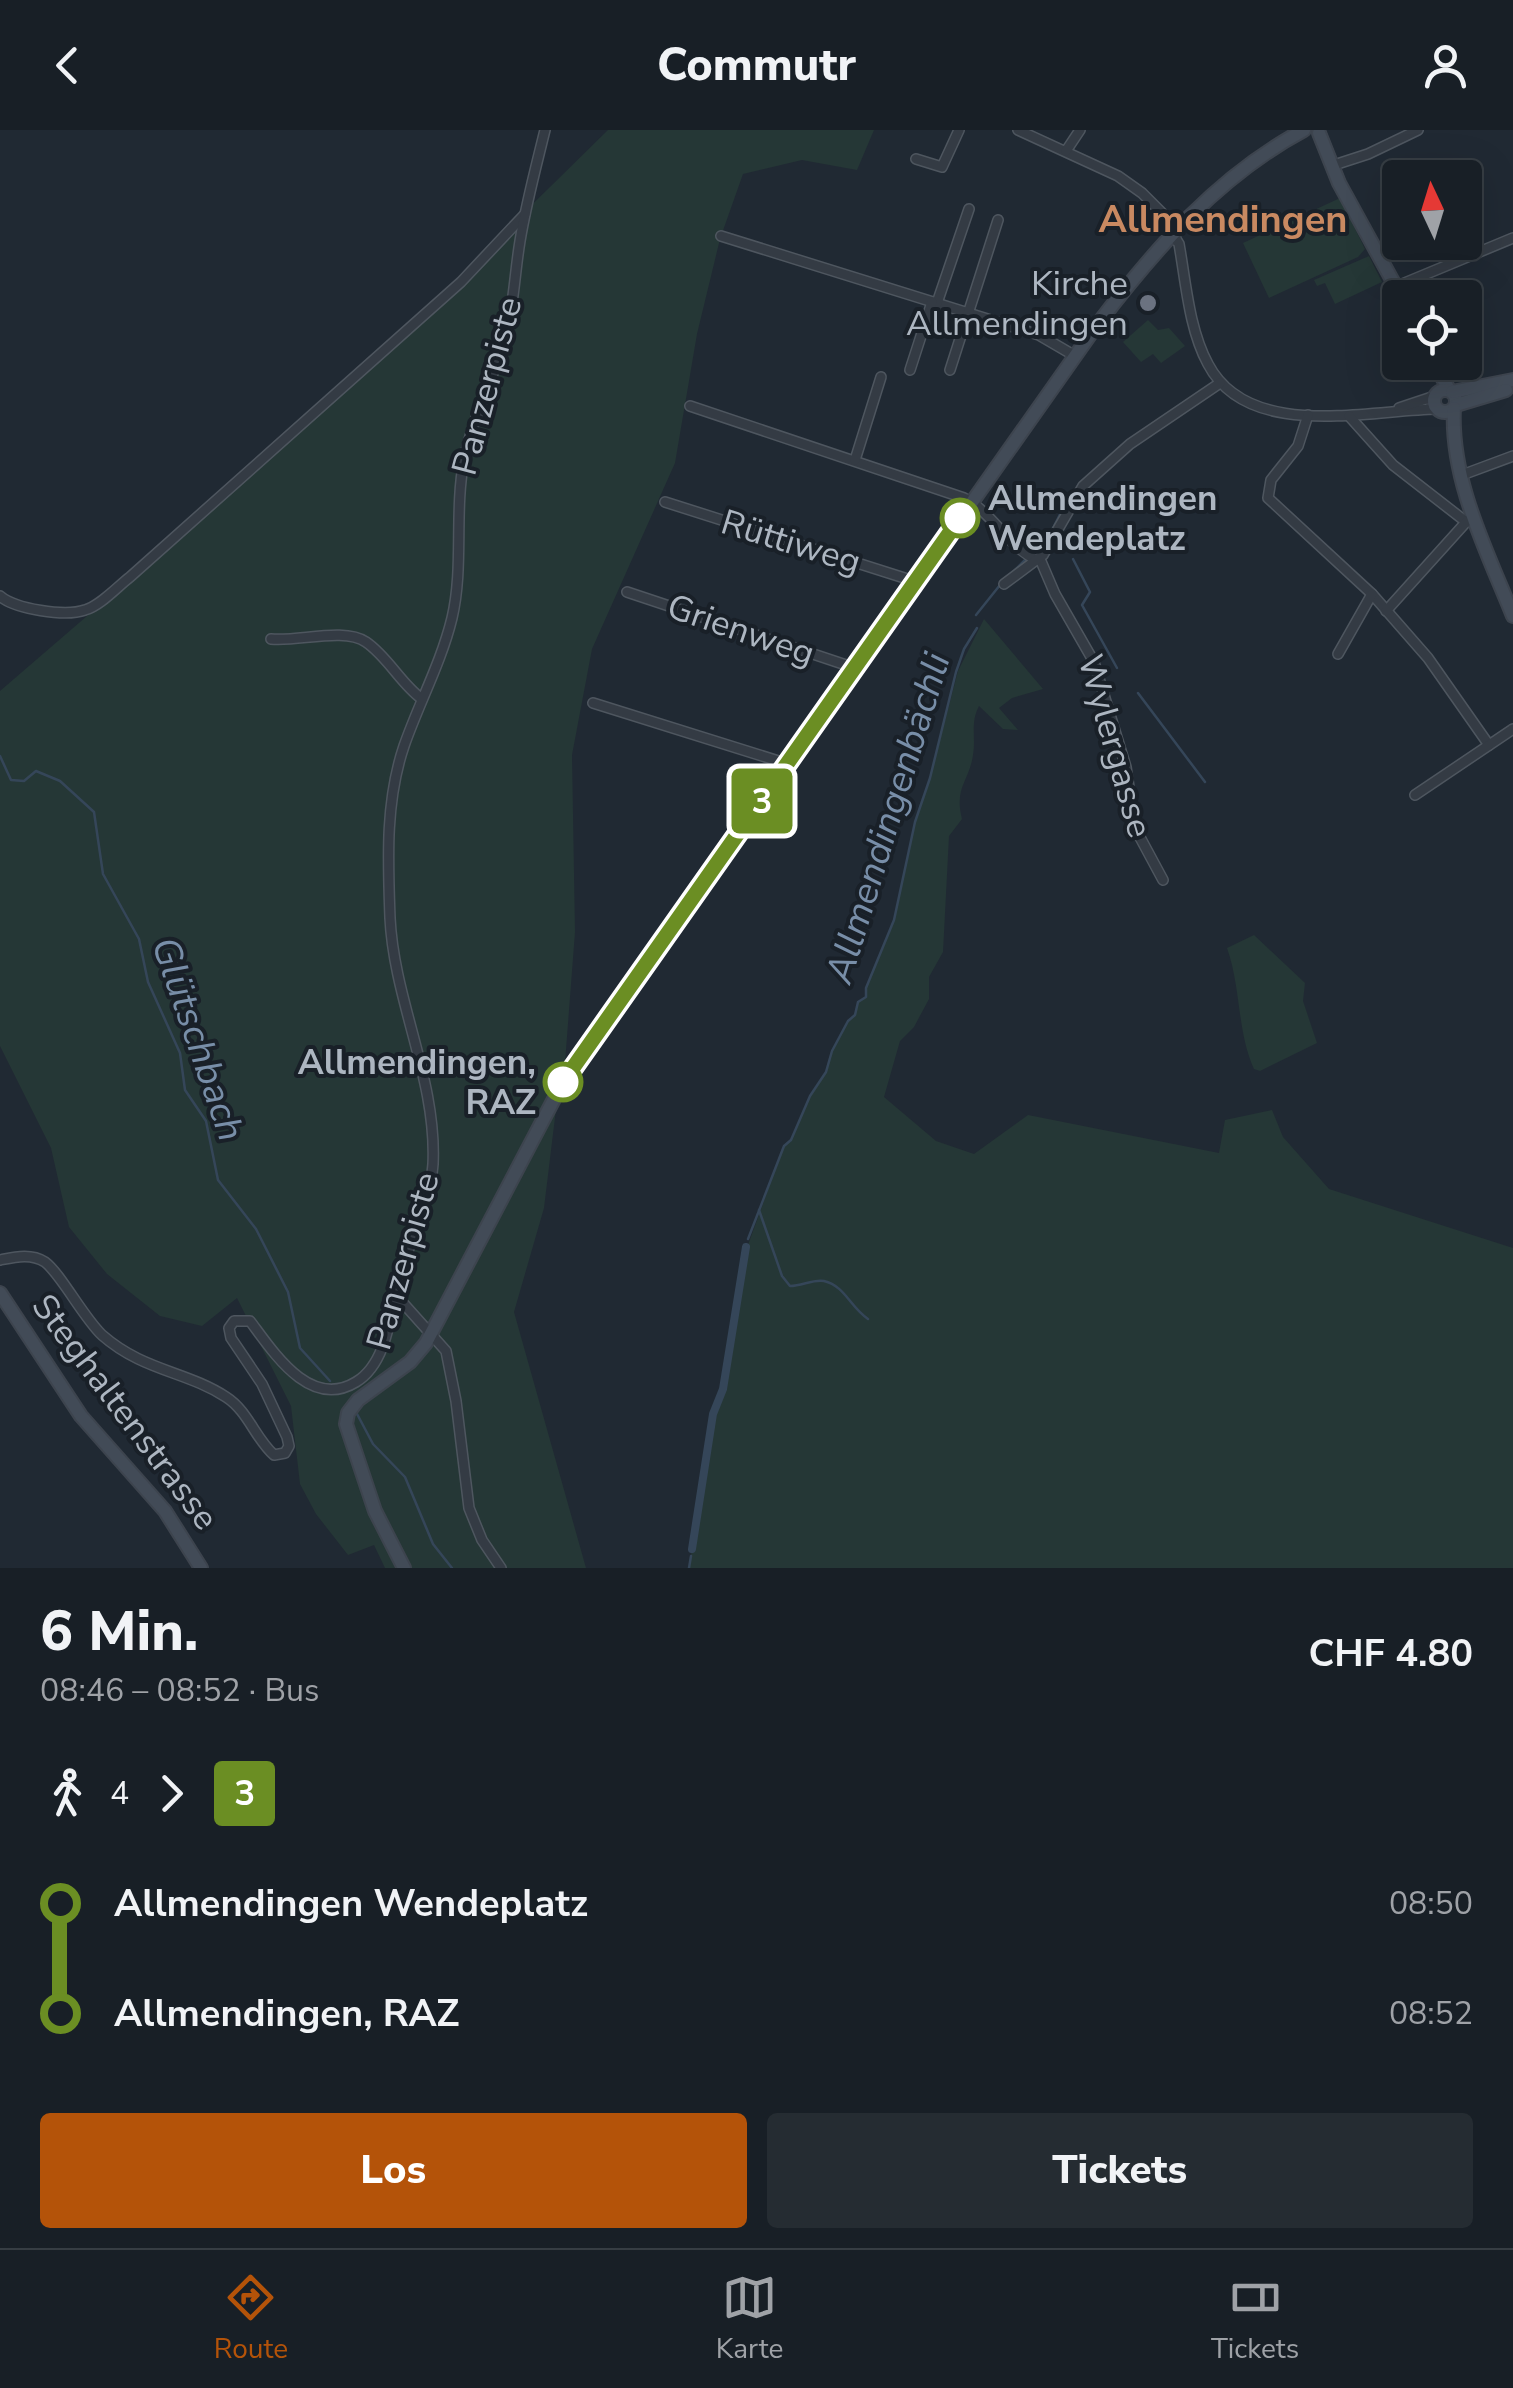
<!DOCTYPE html>
<html lang="de">
<head>
<meta charset="utf-8">
<style>
	body { margin:0; font-family:"Nunito Sans",sans-serif; background:#252c32; color:#f1f3f6; height:100vh; display:flex; flex-direction:column; font-size:38px; white-space:nowrap }
	* { box-sizing:border-box; margin:0 }
	p { font-size:32px; color:#9fa2a7 }
	.icon { flex:none; width:55px; height:55px; fill:none; stroke:currentColor; stroke-width:2; stroke-linecap:round; stroke-linejoin:round }
	.map { position:relative; height:1438px; overflow:hidden }
	.drawer { display:flex; flex-direction:column; background:#181f26; flex:1 }
	.drawer>* { flex:none }
	.badge { padding:0 20px; border-radius:8px; font-size:35px; line-height:65px }
	.needle { width:65px; rotate:356deg }
	.controls { position:absolute; left:1382px; top:30px; display:grid; gap:20px }
	.controls a { display:grid; place-items:center; width:100px; height:100px; border-radius:10px; background:#181f26; box-shadow:0 10px 40px #0002,0 0 0 2px #363d43; font-size:50px }
	.map>.badge { position:absolute; translate:-50% -50%; box-shadow:0 0 0 5px #fff }
	.legs { display:flex; align-items:center; gap:15px; height:110px; padding:0 40px; font-size:32px }
	.legs p { margin-inline-start:auto }
	.overview { display:flex; align-items:center; justify-content:space-between; height:170px; padding:0 40px }
	h1 { font-size:55px; font-weight:800; line-height:75px }
	.cta { display:flex; gap:20px; margin-top:auto; padding:20px 40px }
	.cta a { flex:1; height:115px; border-radius:10px; background:#b45309; color:#fff; font-size:40px; font-weight:800; line-height:115px; text-align:center }
	.cta a+a { background:#252c32; color:#f1f3f6 }
	ul { padding:0 40px; list-style:none }
	li { display:flex; align-items:center; gap:35px; height:110px; font-size:38px }
	li i { display:grid; place-items:center; width:15px; height:100%; margin:0 12px; background:currentColor }
	li i::after { content:''; width:25px; height:25px; margin:-12px; border:8px solid; border-radius:50%; background:#181f26 }
	li p { margin-inline-start:auto }
	li:first-child i { background:linear-gradient(#0000 50%,currentColor 0) }
	li:last-child i { background:linear-gradient(currentColor 50%,#0000 0) }
	header { display:flex; justify-content:space-between; align-items:center; height:130px; padding:0 40px; background:#181f26; font-size:45px; font-weight:800 }
	.tab-bar { display:flex; justify-content:space-around; align-items:center; height:140px; border-top:2px solid #363d43; background:#181f26; font-size:28px; color:#9fa2a7 }
	.tab-bar a { display:grid; justify-items:center; gap:5px }
	.tab-bar .selected { color:#b45309 }
	.map>svg:first-child { display:block }
	.green { fill:#253736 }
	.lines { fill:none; stroke-linecap:round; stroke-linejoin:round }
	.stream { stroke:#354659; stroke-width:2.5 }
	.canal { stroke:#354659; stroke-width:8 }
	.street-casing { stroke:#4e565f; stroke-width:12 }
	.secondary-casing { stroke:#3d444e; stroke-width:16 }
	.street { stroke:#343b44; stroke-width:9 }
	.secondary { stroke:#424b57; stroke-width:12 }
	.line-1-casing { stroke:#fff; stroke-width:22 }
	.line-1 { stroke:#6b8e23; stroke-width:15 }
	.worship-dot { fill:#6b7280; stroke:#192028; stroke-width:4 }
	.stop-1-dot { fill:#fff; stroke:#6b8e23; stroke-width:5 }
	.labels { text-anchor:middle; dominant-baseline:central; stroke-width:8; stroke-linejoin:round; paint-order:stroke }
	.poi-label { font-size:35px; fill:#adb6c1; stroke:#192028; text-anchor:end }
	.street-label { font-size:35px; fill:#adb6c1; stroke:#192028 }
	.stop-label { font-size:35px; font-weight:bold; fill:#adb6c1; stroke:#192028; text-anchor:start }
	.neighbourhood-label { font-size:38px; font-weight:bold; fill:#c98961; stroke:#192028 }
	.water-label { font-size:38px; font-style:italic; fill:#788ea8; stroke:#192028 }
</style>
</head>
<body>
<header><svg class="icon" aria-label="back" viewBox="0 0 24 24"><path d="M15 5l-7 7 7 7"/></svg>Commutr<svg class="icon" aria-label="person" viewBox="0 0 24 24"><circle cx="12" cy="8" r="4"/><path d="M4 21q1-7 8-7t8 7"/></svg></header>
<div class="map">
<svg width="1513" height="1438" viewBox="0 0 1513 1438">
	<rect width="100%" height="100%" fill="#202933"/>
	<!-- green -->
	<g class="green">
		<path d="M 608,0 L 874,0 L 857,40 L 802,30 L 743,44 L 720,109 L 697,204 L 675,333 L 592,519 L 572,625 L 575,802 L 564,946 L 557,971 L 544,1078 L 514,1182 L 586,1438 L 385,1438 L 374,1415 L 348,1425 L 316,1384 L 300,1354 L 291,1276 L 237,1168 L 202,1196 L 160,1186 L 107,1144 L 69,1097 L 51,1018 L 0,916 L 0,561 L 304,299 Z"/>
		<path d="M 1340,68 L 1365,119 L 1358,127 L 1269,168 L 1243,113 Z"/>
		<path d="M 1369,126 L 1382,152 L 1335,174 L 1325,153 L 1317,156 L 1314,150 Z"/>
		<path d="M 1148,190 L 1158,200 L 1169,198 L 1185,216 L 1161,233 L 1153,224 L 1141,232 L 1123,212 Z"/>
		<path d="M 984,489 L 1043,559 L 1012,568 L 999,578 L 1018,600 L 1003,599 L 979,576 C 970,593 976,607 973,625 C 969,652 954,657 962,689 L 949,706 L 943,822 L 929,847 L 929,869 L 914,897 L 900,911 L 884,967 L 936,1011 L 974,1024 L 1028,985 L 1219,1023 L 1225,990 L 1272,980 L 1283,1007 L 1329,1059 L 1513,1118 L 1513,1438 L 689,1438 L 713,1284 L 723,1259 L 741,1134 L 784,1016 L 791,1010 L 810,966 L 826,942 L 832,921 L 848,891 L 855,885 L 858,872 L 866,867 L 866,858 L 894,790 L 915,692 L 930,648 L 958,541 Z"/>
		<path d="M 1254,805 L 1305,853 L 1303,871 L 1317,913 L 1260,941 L 1254,939 C 1237,902 1241,857 1227,818 Z"/>
	</g>
	<g class="lines">
		<!-- stream -->
		<g class="stream">
			<path d="M 1051,402 L 1071,363"/>
			<path d="M 1032,423 L 1046,413"/>
			<path d="M 1073,429 L 1090,462 L 1082,475 L 1117,538"/>
			<path d="M 1013,442 L 1026,429"/>
			<path d="M 976,485 L 1000,455"/>
			<path d="M 1138,563 L 1205,652"/>
			<path d="M 0,626 L 11,650 L 24,651 L 36,641 L 60,651 L 94,682 L 103,744 L 139,809 L 148,852 L 180,923 L 185,960 L 206,991 L 218,1050 L 256,1099 L 288,1162 L 300,1218 L 330,1251"/>
			<path d="M 759,1080 L 782,1146 L 790,1156 C 802,1156 813,1149 824,1151 C 845,1156 850,1177 868,1189"/>
			<path d="M 748,1109 L 784,1016 L 791,1010 L 810,966 L 826,942 L 832,921 L 848,891 L 855,885 L 858,872 L 866,867 L 866,858 L 894,790 L 915,692 L 930,648 L 956,542 L 964,519 L 977,498"/>
			<path d="M 356,1282 L 373,1314 L 405,1347 L 433,1414 L 452,1438"/>
			<path d="M 689,1438 L 691,1426"/>
		</g>
		<!-- canal -->
		<path class="canal" d="M 692,1419 L 713,1284 L 723,1259 L 746,1117"/>
		<defs>
			<g id="street">
				<path d="M 1018,0 L 1118,46 L 1142,63 L 1177,98"/>
				<path d="M 1066,21 L 1080,0"/>
				<path d="M 916,29 L 942,37 L 959,0"/>
				<path d="M 1331,36 L 1368,24 L 1418,0"/>
				<path d="M 1172,103 L 1179,114 C 1186,153 1189,199 1208,234 C 1248,311 1367,280 1437,279"/>
				<path d="M 721,106 L 1039,205 L 1075,226"/>
				<path d="M 1395,157 L 1513,108"/>
				<path d="M 937,173 L 969,79"/>
				<path d="M 910,240 L 932,172"/>
				<path d="M 950,240 L 998,90"/>
				<path d="M 690,276 L 964,368 C 992,382 1008,417 1037,430"/>
				<path d="M 1399,278 L 1435,266"/>
				<path d="M 1308,285 L 1298,316 L 1271,350 L 1268,368 L 1372,464 L 1428,528 L 1489,615"/>
				<path d="M 1349,286 L 1393,335 L 1465,391"/>
				<path d="M 855,330 L 881,247"/>
				<path d="M 1462,345 L 1513,326"/>
				<path d="M 665,372 L 917,452"/>
				<path d="M 1040,429 L 1055,464 L 1094,532 L 1126,637 L 1135,698 L 1163,750"/>
				<path d="M 1004,454 L 1043,425 L 1083,356 L 1130,314 L 1220,253"/>
				<path d="M 627,462 L 855,538"/>
				<path d="M 0,466 C 15,479 65,487 85,480 C 100,476 117,457 130,447 L 461,152 L 525,84"/>
				<path d="M 1386,481 L 1468,390"/>
				<path d="M 271,509 C 298,512 344,497 366,512 C 388,527 401,554 422,569"/>
				<path d="M 1338,524 L 1372,464"/>
				<path d="M 593,573 L 788,634"/>
				<path d="M 1415,665 L 1513,599"/>
				<path d="M 0,1130 C 15,1127 31,1123 45,1132 C 61,1144 83,1187 102,1205 C 143,1241 186,1241 226,1267 C 248,1281 255,1308 274,1325 L 285,1323 L 289,1316 L 287,1307 L 262,1254 L 231,1208 L 229,1198 L 234,1191 L 250,1191 C 274,1223 310,1280 356,1252 C 386,1234 390,1188 397,1157 C 406,1116 430,1077 433,1034 C 437,950 394,871 390,788 C 388,731 385,672 404,616 C 419,573 441,533 452,488 C 464,437 454,382 464,330 C 473,285 496,245 507,201 C 514,171 515,141 520,111 C 526,74 536,37 545,0"/>
				<path d="M 395,1164 L 446,1221 L 456,1271 L 469,1378 L 482,1410 L 501,1438"/>
			</g>
			<g id="secondary">
				<path d="M 1319,3 L 1339,53 L 1402,168"/>
				<path d="M 1433,232 L 1450,261"/>
				<circle cx="1445" cy="271" r="11"/>
				<path d="M 1452,262 L 1513,250"/>
				<path d="M 1456,275 L 1506,260"/>
				<path d="M 1454,278 C 1450,350 1487,421 1513,486"/>
				<path d="M 0,1163 L 81,1286 L 165,1381 L 201,1438"/>
				<path d="M 404,1438 L 375,1381 L 346,1294 L 348,1283 L 358,1270 L 410,1232 L 426,1213 L 563,952 L 1097,195 C 1155,119 1218,46 1304,0"/>
			</g>
		</defs>
		<!-- street casing -->
		<use href="#street" class="street-casing"/>
		<!-- secondary casing -->
		<use href="#secondary" class="secondary-casing"/>
		<!-- street -->
		<use href="#street" class="street"/>
		<!-- secondary -->
		<use href="#secondary" class="secondary"/>
	</g>
	<g class="lines">
		<defs>
			<path id="line-1" d="M 563,952 L 960,388"/>
		</defs>
		<!-- line-1 casing -->
		<use href="#line-1" class="line-1-casing"/>
		<!-- line-1 -->
		<use href="#line-1" class="line-1"/>
	</g>
	<!-- markers -->
	<circle class="worship-dot" cx="1148" cy="173" r="10"/>
	<g class="stop-1-dot">
		<circle cx="960" cy="388" r="18"/>
		<circle cx="563" cy="952" r="18"/>
	</g>
	<g class="labels">
		<!-- poi labels -->
		<g class="poi-label">
			<text x="1128" y="153">Kirche<tspan x="1128" dy="40">Allmendingen</tspan></text>
		</g>
		<!-- street labels -->
		<g class="street-label">
			<text transform="translate(487 256) rotate(-75)">Panzerpiste</text>
			<text transform="translate(791 412) rotate(17)">Rüttiweg</text>
			<text transform="translate(741 500) rotate(19)">Grienweg</text>
			<text transform="translate(1115 616) rotate(74)">Wylergasse</text>
			<text transform="translate(403 1131) rotate(-74)">Panzerpiste</text>
			<text transform="translate(125 1282) rotate(53)">Steghaltenstrasse</text>
		</g>
		<!-- stop labels -->
		<g class="stop-label">
			<text x="988" y="368">Allmendingen<tspan x="988" dy="40">Wendeplatz</tspan></text>
			<text x="536" y="932" text-anchor="end">Allmendingen,<tspan x="536" dy="40">RAZ</tspan></text>
		</g>
		<!-- neighbourhood labels -->
		<g class="neighbourhood-label">
			<text x="1223" y="89">Allmendingen</text>
		</g>
		<!-- water labels -->
		<g class="water-label">
			<text transform="translate(888 688) rotate(-73)">Allmendingenbächli</text>
			<text transform="translate(198 909) rotate(71)">Glütschbach</text>
		</g>
	</g>
</svg>
<div class="controls">
<a><svg class="needle" viewBox="-14 -14 28 28"><path d="M0-13l5 13h-10z" fill="#e53935"/><path d="M0 13l5-13h-10z" fill="#9fa2a7"/></svg></a>
<a><svg class="icon" aria-label="locate" viewBox="0 0 24 24"><circle cx="12" cy="12" r="6"/><path d="M12 2v4M12 18v4M2 12h4M18 12h4"/></svg></a>
</div>
<b class="badge" style="left:762px;top:671px;background:#6b8e23;color:#fff">3</b>
</div>
<section class="drawer">
<div class="overview"><div><h1>6 Min.</h1><p>08:46 – 08:52 · Bus</p></div><b>CHF 4.80</b></div>
<div class="legs"><svg class="icon" aria-label="walk" viewBox="0 0 24 24"><circle cx="13" cy="4" r="2"/><path d="M13 8l-2 6 4 7M11 14l-3 7M7 12l3-4h3l4 4"/></svg>4<svg class="icon" aria-label="forward" viewBox="0 0 24 24"><path d="M9 5l7 7-7 7"/></svg><b class="badge" style="background:#6b8e23;color:#fff">3</b></div>
<ul>
<li><i style="color:#6b8e23"></i><b>Allmendingen Wendeplatz</b><p>08:50</p></li>
<li><i style="color:#6b8e23"></i><b>Allmendingen, RAZ</b><p>08:52</p></li>
</ul>
<div class="cta"><a>Los</a><a>Tickets</a></div>
</section>
<nav class="tab-bar">
<a class="selected"><svg class="icon" aria-label="directions" viewBox="0 0 24 24"><path d="M12 3l9 9-9 9-9-9zM9 14v-3h6M13 9l2 2-2 2"/></svg>Route</a>
<a><svg class="icon" aria-label="map" viewBox="0 0 24 24"><path d="M3 6l6-2 6 2 6-2v14l-6 2-6-2-6 2zM9 4v14M15 6v14"/></svg>Karte</a>
<a><svg class="icon" aria-label="tickets" viewBox="0 0 24 24"><path d="M3 7h18v10H3zM15 7v10"/></svg>Tickets</a>
</nav>
</body>
</html>
